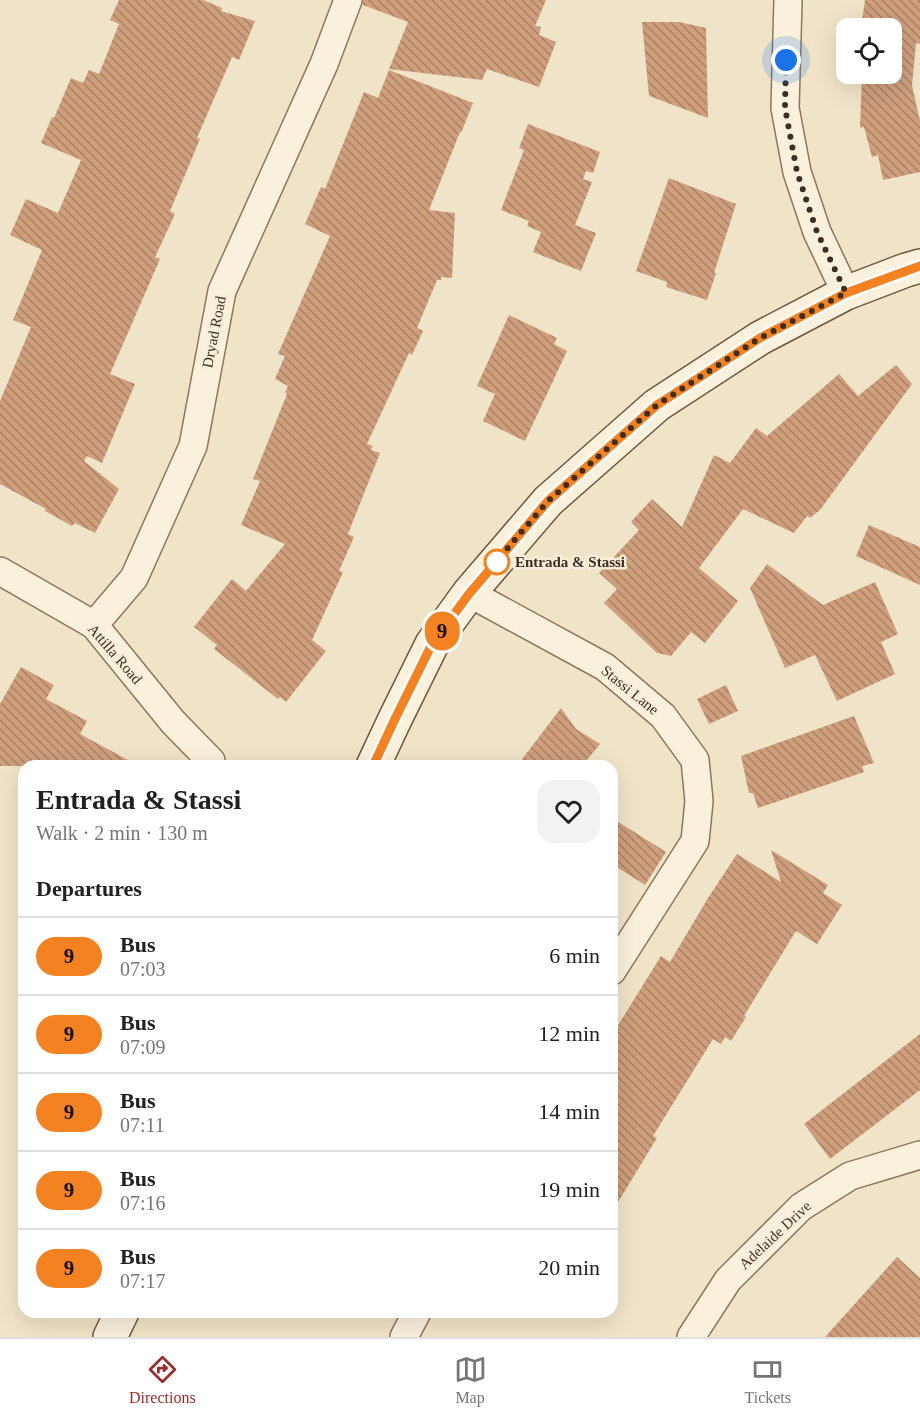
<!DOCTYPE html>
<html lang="en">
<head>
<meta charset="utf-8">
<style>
	body { margin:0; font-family:Georgia,serif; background:#f2f2f2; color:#202124; height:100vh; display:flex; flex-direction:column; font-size:22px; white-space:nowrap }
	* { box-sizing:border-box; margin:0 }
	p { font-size:20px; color:#757577 }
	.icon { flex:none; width:33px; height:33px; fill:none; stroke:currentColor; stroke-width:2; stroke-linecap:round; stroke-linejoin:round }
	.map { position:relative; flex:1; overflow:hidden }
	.sheet { position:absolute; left:18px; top:760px; width:600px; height:558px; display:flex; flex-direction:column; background:#fff; border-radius:18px; box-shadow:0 6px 24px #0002 }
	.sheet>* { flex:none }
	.badge { padding:0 12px; border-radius:20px; font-size:21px; line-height:39px }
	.tools { position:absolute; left:836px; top:18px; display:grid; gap:12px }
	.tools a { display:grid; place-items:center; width:66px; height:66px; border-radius:12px; background:#fff; box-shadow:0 6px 24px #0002; font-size:30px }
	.you { position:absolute; width:30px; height:30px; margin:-15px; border:4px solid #fff; border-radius:50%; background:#1a73e8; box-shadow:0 0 0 9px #1a73e833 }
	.map>.badge { position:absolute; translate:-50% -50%; box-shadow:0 0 0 3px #fff }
	h2 { padding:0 18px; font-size:22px; line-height:54px }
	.round { display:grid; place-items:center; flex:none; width:63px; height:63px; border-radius:18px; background:#f2f2f2 }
	.overview { display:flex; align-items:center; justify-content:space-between; height:102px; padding:0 18px }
	h1 { font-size:28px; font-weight:800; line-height:45px }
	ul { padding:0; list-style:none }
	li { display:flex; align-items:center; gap:18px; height:78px; padding:0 18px; border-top:2px solid #e0e0e0 }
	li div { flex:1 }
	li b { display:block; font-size:22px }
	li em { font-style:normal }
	li .badge { min-width:66px; font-weight:700; text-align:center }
	.menu { display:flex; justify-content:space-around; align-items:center; height:84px; border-top:2px solid #e0e0e0; background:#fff; font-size:16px; color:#757577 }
	.menu a { display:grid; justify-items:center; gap:3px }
	.menu .on { color:#9e2a2b }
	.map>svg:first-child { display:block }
	.building { fill:url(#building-back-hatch) }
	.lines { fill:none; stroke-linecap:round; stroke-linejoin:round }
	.street-casing { stroke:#8d765c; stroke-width:30 }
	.secondary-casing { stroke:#6f573f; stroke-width:36 }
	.street { stroke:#faf1dc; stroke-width:27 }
	.secondary { stroke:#faf1dc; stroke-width:33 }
	.line-casing { stroke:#fff; stroke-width:14 }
	.line { stroke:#f58220; stroke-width:9 }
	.walk { stroke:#3d2e20; stroke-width:6; stroke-dasharray:0 10.8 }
	.stop-dot { fill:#fff; stroke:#f58220; stroke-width:3 }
	.labels { text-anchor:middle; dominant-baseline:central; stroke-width:5; stroke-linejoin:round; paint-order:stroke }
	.street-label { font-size:15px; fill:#3d2e20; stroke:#f7eed8 }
	.stop-label { font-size:15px; font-weight:bold; fill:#3d2e20; stroke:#f7eed8; text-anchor:start }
</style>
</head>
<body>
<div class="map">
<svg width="920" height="1337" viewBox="0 0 920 1337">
	<defs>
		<pattern id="building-back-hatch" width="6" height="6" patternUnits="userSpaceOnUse" patternTransform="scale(1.5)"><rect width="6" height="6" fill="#cf9f7d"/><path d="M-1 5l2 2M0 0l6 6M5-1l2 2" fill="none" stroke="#a98266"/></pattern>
	</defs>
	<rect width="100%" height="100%" fill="#f0e4c8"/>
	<!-- building -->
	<g class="building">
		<path d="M 119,0 L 203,0 L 222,8 L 221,11 L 255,21 L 239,60 L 232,57 L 197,138 L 200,139 L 170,211 L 175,214 L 155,257 L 160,259 L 110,374 L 135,384 L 102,463 L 87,456 L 84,461 L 119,489 L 95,533 L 75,523 L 72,526 L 45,511 L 46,509 L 0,484 L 0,401 L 31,327 L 13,320 L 42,250 L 10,235 L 26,199 L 58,213 L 81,160 L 41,143 L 52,117 L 54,118 L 71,78 L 83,83 L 89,70 L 99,74 L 119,24 L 110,20 Z"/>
		<path d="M 363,0 L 546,0 L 535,26 L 541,27 L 539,35 L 556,42 L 539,87 L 487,69 L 482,80 L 389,69 L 408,22 L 363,5 Z"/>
		<path d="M 865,0 L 920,0 L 920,44 L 916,43 L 912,85 L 920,121 L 920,172 L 883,180 L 878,155 L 872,157 L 864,127 L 860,128 L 862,74 L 891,74 L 891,28 L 861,28 Z"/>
		<path d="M 642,22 L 679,22 L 706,28 L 708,118 L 649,96 Z"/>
		<path d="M 389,70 L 473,103 L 461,133 L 460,132 L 429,210 L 455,213 L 452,278 L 441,277 L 441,280 L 437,280 L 417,328 L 423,331 L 412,355 L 409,353 L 367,444 L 373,446 L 371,450 L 380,453 L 348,534 L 354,537 L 339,571 L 343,572 L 312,640 L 326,651 L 286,702 L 280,697 L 278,699 L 214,649 L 217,645 L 194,627 L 232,579 L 246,591 L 285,544 L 241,525 L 260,481 L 253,479 L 287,394 L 285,392 L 288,386 L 275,379 L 285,356 L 278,354 L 330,236 L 305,224 L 321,187 L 325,189 L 364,92 L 378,98 Z"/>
		<path d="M 528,124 L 600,152 L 593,173 L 586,171 L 583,179 L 592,182 L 575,225 L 596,233 L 581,271 L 533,252 L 541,232 L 527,226 L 529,221 L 501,210 L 524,150 L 519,148 Z"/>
		<path d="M 669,178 L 736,204 L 714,273 L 716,273 L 707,300 L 666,287 L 667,282 L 636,271 Z"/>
		<path d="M 509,315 L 557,338 L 554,344 L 567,351 L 525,441 L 483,421 L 495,394 L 477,386 Z"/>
		<path d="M 896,365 L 912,384 L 820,510 L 810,518 L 807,516 L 794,533 L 743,509 L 699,568 L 738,601 L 705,643 L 691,632 L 671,656 L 657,653 L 604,603 L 617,589 L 599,573 L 639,530 L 631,522 L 652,499 L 682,527 L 714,455 L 730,463 L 756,428 L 767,436 L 839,374 L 858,396 Z"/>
		<path d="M 869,525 L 920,547 L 920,585 L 856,556 Z"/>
		<path d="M 767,564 L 823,605 L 875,582 L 898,634 L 881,642 L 895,674 L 837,701 L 815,655 L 785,668 L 750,588 Z"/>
		<path d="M 21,667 L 54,685 L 46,699 L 87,721 L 80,734 L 139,766 L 0,766 L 0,704 Z"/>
		<path d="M 726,685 L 738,711 L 709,724 L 697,699 Z"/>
		<path d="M 561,708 L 576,729 L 600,744 L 582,766 L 517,766 Z"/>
		<path d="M 854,716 L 874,763 L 862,766 L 864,772 L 758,808 L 753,793 L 749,793 L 741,756 Z"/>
		<path d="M 612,818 L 666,852 L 645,885 L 612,864 Z"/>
		<path d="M 771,850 L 828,885 L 823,893 L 842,905 L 817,944 L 796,931 L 744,1016 L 746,1017 L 731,1041 L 725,1037 L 721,1044 L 713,1039 L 653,1136 L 657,1138 L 612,1212 L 612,1035 L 661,956 L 670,962 L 708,898 L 737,854 L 781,882 Z"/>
		<path d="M 920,1034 L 920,1090 L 830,1159 L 804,1124 Z"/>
		<path d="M 897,1257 L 920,1278 L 920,1337 L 825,1337 Z"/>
	</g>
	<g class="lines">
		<defs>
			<g id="street">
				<path d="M 788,0 L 785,108 L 797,172 L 817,232 L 846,293"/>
				<path d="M 0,571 L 94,625 L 173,722 L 211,761"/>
				<path d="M 469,593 L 605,667 L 663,716 L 695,760 L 699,801 L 695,841 L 612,971"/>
				<path d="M 94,625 L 134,578 L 193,446 L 222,291 L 324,64 L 348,0"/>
				<path d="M 404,1337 L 417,1312"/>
				<path d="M 691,1337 L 728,1280 L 801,1207 L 850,1176 L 920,1155"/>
			</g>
			<g id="secondary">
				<path d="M 373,766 L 395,719 L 432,644 L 469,593 L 548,501 L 657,405 L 760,338 L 846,293 L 906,270 L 920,266"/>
				<path d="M 110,1337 L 122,1312"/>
			</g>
		</defs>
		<!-- street casing -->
		<use href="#street" class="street-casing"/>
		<!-- secondary casing -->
		<use href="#secondary" class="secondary-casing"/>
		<!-- street -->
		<use href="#street" class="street"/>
		<!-- secondary -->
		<use href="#secondary" class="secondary"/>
	</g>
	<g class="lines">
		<defs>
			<path id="line" d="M 373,766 L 395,719 L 432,644 L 469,594 L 548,501 L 657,405 L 760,338 L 846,293 L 920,266"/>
		</defs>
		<!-- line casing -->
		<use href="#line" class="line-casing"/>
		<!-- line -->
		<use href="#line" class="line"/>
		<!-- walk -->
		<path class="walk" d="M 497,562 L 495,563 L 548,501 L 657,405 L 760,338 L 846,293 L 817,232 L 797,172 L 785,108 L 786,60"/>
	</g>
	<!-- markers -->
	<circle class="stop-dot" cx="497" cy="562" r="12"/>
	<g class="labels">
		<!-- street labels -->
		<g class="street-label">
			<text transform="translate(214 332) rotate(-79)">Dryad Road</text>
			<text transform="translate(115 654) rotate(49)">Attilla Road</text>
			<text transform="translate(630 690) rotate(39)">Stassi Lane</text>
			<text transform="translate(775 1235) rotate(-43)">Adelaide Drive</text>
		</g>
		<!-- stop labels -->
		<g class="stop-label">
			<text x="515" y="562">Entrada &amp; Stassi</text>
		</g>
	</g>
</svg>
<div class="tools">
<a><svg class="icon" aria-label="locate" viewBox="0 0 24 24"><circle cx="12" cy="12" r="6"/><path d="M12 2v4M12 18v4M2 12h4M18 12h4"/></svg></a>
</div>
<div class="you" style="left:786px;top:60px"></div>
<b class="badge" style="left:442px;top:631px;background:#f58220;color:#111">9</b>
<section class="sheet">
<div class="overview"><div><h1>Entrada &amp; Stassi</h1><p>Walk · 2 min · 130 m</p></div><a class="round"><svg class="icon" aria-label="heart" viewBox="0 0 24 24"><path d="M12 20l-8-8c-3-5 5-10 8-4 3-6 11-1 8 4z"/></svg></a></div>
<h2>Departures</h2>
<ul>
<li><span class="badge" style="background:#f58220;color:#111">9</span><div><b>Bus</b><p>07:03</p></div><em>6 min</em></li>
<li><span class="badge" style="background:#f58220;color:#111">9</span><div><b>Bus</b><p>07:09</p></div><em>12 min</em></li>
<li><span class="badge" style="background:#f58220;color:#111">9</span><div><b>Bus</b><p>07:11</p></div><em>14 min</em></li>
<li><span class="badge" style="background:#f58220;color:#111">9</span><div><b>Bus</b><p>07:16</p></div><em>19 min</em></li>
<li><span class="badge" style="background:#f58220;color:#111">9</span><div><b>Bus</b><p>07:17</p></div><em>20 min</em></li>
</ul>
</section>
</div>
<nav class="menu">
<a class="on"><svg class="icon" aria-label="directions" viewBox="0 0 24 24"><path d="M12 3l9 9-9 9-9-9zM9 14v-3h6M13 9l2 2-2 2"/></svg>Directions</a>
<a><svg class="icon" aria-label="map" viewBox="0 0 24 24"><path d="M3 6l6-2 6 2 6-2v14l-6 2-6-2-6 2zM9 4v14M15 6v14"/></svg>Map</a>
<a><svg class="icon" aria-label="tickets" viewBox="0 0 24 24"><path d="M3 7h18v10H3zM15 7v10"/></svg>Tickets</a>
</nav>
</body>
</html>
